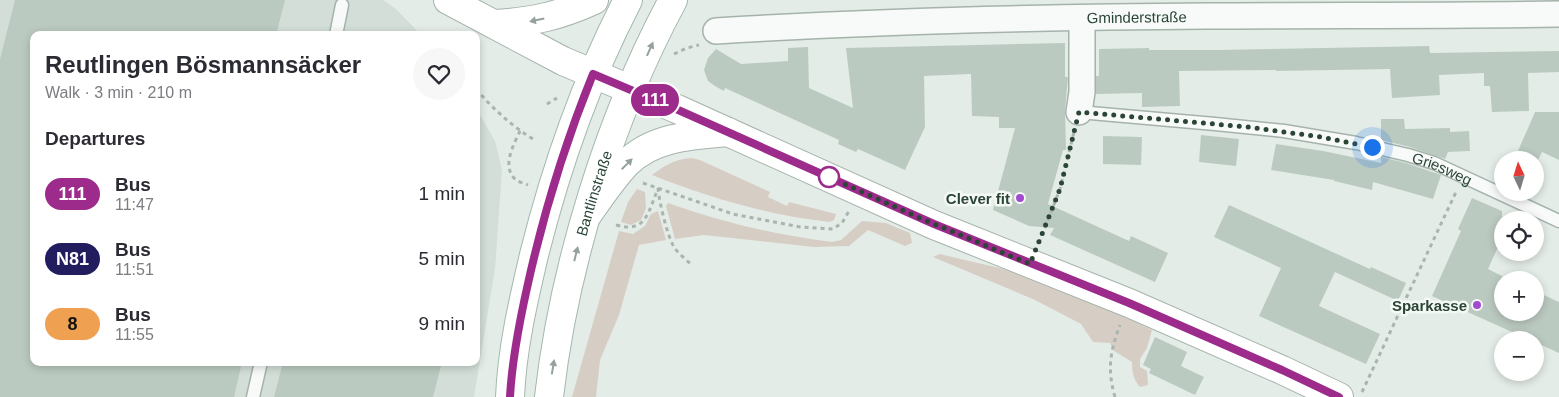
<!DOCTYPE html>
<html lang="en">
<head>
<meta charset="utf-8">
<style>
	body { margin:0; font-family:Arial,sans-serif; background:#f7f7f7; color:#2b2b33; height:100vh; display:flex; flex-direction:column; font-size:19px; white-space:nowrap }
	* { box-sizing:border-box; margin:0 }
	p { font-size:16px; color:#7c7c81 }
	.icon { flex:none; width:28px; height:28px; fill:none; stroke:currentColor; stroke-width:2; stroke-linecap:round; stroke-linejoin:round }
	.map { position:relative; flex:1; overflow:hidden }
	.panel { position:absolute; left:30px; top:31px; width:450px; height:335px; display:flex; flex-direction:column; background:#fff; border-radius:10px; box-shadow:0 2px 8px #0003 }
	.panel>* { flex:none }
	.badge { padding:0 10px; border-radius:16px; font-size:18px; line-height:32px }
	.needle { width:32px; rotate:356deg }
	.controls { position:absolute; left:1494px; top:151px; display:grid; gap:10px }
	.controls a { display:grid; place-items:center; width:50px; height:50px; border-radius:50%; background:#fff; box-shadow:0 2px 8px #0003; font-size:25px }
	.you { position:absolute; width:25px; height:25px; margin:-12px; border:4px solid #fff; border-radius:50%; background:#1a73e8; box-shadow:0 0 0 8px #1a73e833 }
	.map>.badge { position:absolute; translate:-50% -50%; box-shadow:0 0 0 2px #fff }
	h2 { padding:0 15px; font-size:19px; line-height:45px }
	.round { display:grid; place-items:center; flex:none; width:52px; height:52px; border-radius:26px; background:#f7f7f7 }
	.head { display:flex; align-items:center; justify-content:space-between; height:85px; padding:0 15px }
	h1 { font-size:24px; font-weight:600; line-height:38px }
	ul { padding:0; list-style:none }
	li { display:flex; align-items:center; gap:15px; height:65px; padding:0 15px }
	li div { flex:1 }
	li b { display:block; font-size:19px }
	li em { font-style:normal }
	li .badge { min-width:55px; font-weight:700; text-align:center }
	.map>svg:first-child { display:block }
	.built { fill:#d2ded7 }
	.green { fill:#d6cec5 }
	.building { fill:#bbcac1 }
	.lines { fill:none; stroke-linecap:round; stroke-linejoin:round }
	.lane-casing { stroke:#a5b3ab; stroke-width:15 }
	.street-casing { stroke:#a5b3ab; stroke-width:28 }
	.secondary-casing { stroke:#a5b3ab; stroke-width:30 }
	.primary-casing { stroke:#a3b8ac; stroke-width:30 }
	.path { stroke:#a9b5af; stroke-width:3; stroke-dasharray:4 4; stroke-linecap:butt }
	.lane { stroke:#f7faf8; stroke-width:12 }
	.street { stroke:#f7faf8; stroke-width:25 }
	.secondary { stroke:#fff; stroke-width:28 }
	.primary { stroke:#fff; stroke-width:28 }
	.oneway { fill:#95a29b }
	.line-casing { stroke:#fff; stroke-width:11 }
	.line { stroke:#9d2b8c; stroke-width:8 }
	.walk { stroke:#2b4537; stroke-width:5; stroke-dasharray:0 9 }
	.stop-dot { fill:#fff; stroke:#9d2b8c; stroke-width:2.5 }
	.poi-dot { fill:#a24ad0; stroke:#f4f9f6; stroke-width:2 }
	.labels { text-anchor:middle; dominant-baseline:central; stroke-width:5; stroke-linejoin:round; paint-order:stroke }
	.street-label { font-size:15px; fill:#2b4537; stroke:#f4f9f6 }
	.poi-label { font-size:15px; font-weight:bold; fill:#2b4537; stroke:#f4f9f6; text-anchor:end }
</style>
</head>
<body>
<div class="map">
<svg width="1559" height="397" viewBox="0 0 1559 397">
	<rect width="100%" height="100%" fill="#e4ece7"/>
	<!-- built -->
	<path class="built" d="M 0,0 L 383,0 L 397,10 L 421,35 L 34,35 L 34,362 L 476,362 L 476,108 L 495,141 L 502,170 L 495,269 L 474,397 L 0,397 Z"/>
	<!-- green -->
	<g class="green">
		<path d="M 692,158 L 700,160 L 770,192 L 768,197 L 787,206 L 789,202 L 836,214 L 834,220 L 830,222 C 768,215 710,198 652,175 C 665,165 675,159 692,158 Z"/>
		<path d="M 637,189 L 645,192 L 646,208 L 641,220 L 631,225 L 621,222 L 628,202 Z"/>
		<path d="M 668,203 C 724,223 773,234 832,242 L 841,240 L 862,221 L 886,223 L 910,233 L 912,243 L 905,246 L 868,230 L 849,246 L 814,247 L 704,235 L 675,239 L 666,206 Z"/>
		<path d="M 658,211 L 666,240 L 639,245 L 619,315 L 600,360 L 596,397 L 572,397 L 619,231 L 633,234 L 645,226 L 651,214 Z"/>
		<path d="M 940,254 C 967,261 995,266 1022,274 C 1067,289 1110,310 1152,330 L 1147,348 L 1140,359 L 1140,367 L 1147,371 L 1148,385 L 1140,387 C 1133,379 1132,372 1132,362 L 1114,351 L 1110,343 L 1093,342 L 1081,324 L 1035,300 L 933,257 Z"/>
	</g>
	<!-- building -->
	<g class="building">
		<path d="M 15,0 L 285,0 L 276,35 L 34,35 L 34,362 L 242,362 L 234,397 L 0,397 L 0,59 Z"/>
		<path d="M 1065,43 L 1065,77 L 1068,77 L 1065,110 L 1066,150 L 1063,150 L 1048,204 L 1129,241 L 1131,236 L 1168,253 L 1155,282 L 1050,235 L 1054,228 L 1029,226 L 993,210 L 1015,128 L 999,128 L 999,117 L 972,116 L 971,74 L 924,76 L 925,127 L 905,170 L 858,149 L 856,152 L 838,144 L 839,140 L 725,88 L 724,91 L 715,86 L 708,81 L 704,70 L 708,58 L 716,49 L 741,64 L 788,61 L 788,48 L 808,47 L 809,88 L 853,108 L 846,48 Z"/>
		<path d="M 1429,46 L 1430,53 L 1559,51 L 1559,72 L 1528,73 L 1529,111 L 1492,112 L 1490,86 L 1484,86 L 1484,73 L 1439,75 L 1440,95 L 1392,98 L 1390,69 L 1276,71 L 1276,70 L 1179,71 L 1180,106 L 1142,107 L 1142,93 L 1096,94 L 1096,76 L 1099,76 L 1099,49 L 1149,48 L 1149,50 L 1219,50 Z"/>
		<path d="M 1535,112 L 1559,112 L 1559,160 L 1542,152 L 1538,160 L 1514,160 Z"/>
		<path d="M 1381,119 L 1404,119 L 1405,129 L 1450,128 L 1450,132 L 1469,131 L 1470,151 L 1448,152 L 1445,159 L 1410,147 L 1381,140 Z"/>
		<path d="M 1201,135 L 1239,139 L 1236,166 L 1199,162 Z"/>
		<path d="M 1103,136 L 1142,137 L 1141,165 L 1103,164 Z"/>
		<path d="M 1276,144 L 1323,151 L 1381,163 L 1381,157 L 1406,163 L 1441,175 L 1433,199 L 1373,182 L 1372,190 L 1334,181 L 1334,180 L 1271,170 Z"/>
		<path d="M 1472,198 L 1502,211 L 1502,238 L 1488,269 L 1502,276 L 1502,312 L 1535,312 L 1535,291 L 1559,302 L 1559,353 L 1535,342 L 1535,340 L 1530,340 L 1432,296 L 1461,231 L 1458,229 Z"/>
		<path d="M 1229,205 L 1370,269 L 1371,267 L 1406,283 L 1398,301 L 1335,272 L 1319,306 L 1380,334 L 1366,364 L 1259,316 L 1281,268 L 1214,237 Z"/>
		<path d="M 1155,337 L 1187,352 L 1181,366 L 1204,377 L 1195,395 L 1149,373 L 1151,369 L 1143,365 Z"/>
		<path d="M 283,362 L 442,362 L 433,397 L 274,397 Z"/>
	</g>
	<g class="lines">
		<defs>
			<g id="lane">
				<path d="M 336,35 L 342,5"/>
				<path id="s1" d="M 1079,112 L 1215,124 L 1284,131 L 1356,143 L 1408,155 L 1434,163 L 1559,221"/>
				<path d="M 253,397 L 261,362"/>
			</g>
			<g id="street">
				<path id="s2" d="M 716,31 C 879,21 1043,17 1207,16 C 1324,15 1442,16 1559,14"/>
				<path d="M 1079,112 L 1082,92 L 1082,18"/>
			</g>
			<g id="secondary">
				<path d="M 448,0 L 563,61 L 677,109 L 934,225 L 1129,303 L 1282,370 L 1339,397"/>
				<path d="M 494,24 C 532,22 559,16 594,0"/>
				<path d="M 588,214 C 600,197 612,179 626,164 C 652,137 692,135 728,132"/>
			</g>
			<g id="primary">
				<path d="M 510,397 C 512,349 523,302 534,255 C 556,167 586,81 628,0"/>
				<path id="s3" d="M 549,397 C 564,265 610,117 673,0"/>
			</g>
		</defs>
		<!-- lane casing -->
		<use href="#lane" class="lane-casing"/>
		<!-- street casing -->
		<use href="#street" class="street-casing"/>
		<!-- secondary casing -->
		<use href="#secondary" class="secondary-casing"/>
		<!-- primary casing -->
		<use href="#primary" class="primary-casing"/>
		<!-- path -->
		<g class="path">
			<path d="M 674,54 L 687,48 L 699,45"/>
			<path d="M 476,89 C 494,110 513,127 536,141"/>
			<path d="M 547,104 L 557,98"/>
			<path d="M 520,131 C 514,144 502,165 514,178 C 517,182 524,183 528,185"/>
			<path d="M 643,183 L 733,214 L 800,227 L 833,229 L 842,223 L 849,211"/>
			<path d="M 658,188 C 659,201 667,235 674,247 C 678,253 685,259 691,264"/>
			<path d="M 616,225 C 647,234 648,211 658,189"/>
			<path d="M 1039,243 L 1060,189 L 1074,132"/>
			<path d="M 1362,392 L 1456,192"/>
			<path d="M 1115,397 C 1107,369 1110,352 1120,325"/>
		</g>
		<!-- lane -->
		<use href="#lane" class="lane"/>
		<!-- street -->
		<use href="#street" class="street"/>
		<!-- secondary -->
		<use href="#secondary" class="secondary"/>
		<!-- primary -->
		<use href="#primary" class="primary"/>
	</g>
	<!-- one-way arrows -->
	<defs><path id="oneway-solid" d="M-6-.8H1V-3.2L6.5 0L1 3.2V.8H-6Z" transform="scale(1.25)"/></defs>
	<g class="oneway">
		<use href="#oneway-solid" transform="translate(537 20) rotate(168)"/>
		<use href="#oneway-solid" transform="translate(650 49) rotate(-66)"/>
		<use href="#oneway-solid" transform="translate(627 164) rotate(-45)"/>
		<use href="#oneway-solid" transform="translate(576 254) rotate(-76)"/>
		<use href="#oneway-solid" transform="translate(553 367) rotate(-81)"/>
	</g>
	<g class="lines">
		<defs>
			<path id="line" d="M 510,397 C 512,360 519,324 527,288 C 543,215 565,143 593,74 L 676,109 L 934,224 L 1129,303 L 1282,370 L 1339,397"/>
		</defs>
		<!-- line casing -->
		<use href="#line" class="line-casing"/>
		<!-- line -->
		<use href="#line" class="line"/>
		<!-- walk -->
		<path class="walk" d="M 829,177 L 920,218 L 1030,264 L 1060,189 L 1079,112 L 1248,127 L 1321,137 L 1372,147"/>
	</g>
	<!-- markers -->
	<circle class="stop-dot" cx="829" cy="177" r="10"/>
	<g class="poi-dot">
		<circle cx="1020" cy="198" r="5"/>
		<circle cx="1477" cy="305" r="5"/>
	</g>
	<g class="labels">
		<!-- street labels -->
		<g class="street-label">
			<text stroke="none"><textPath href="#s2" startOffset="421">Gminderstraße</textPath></text>
			<text stroke="none"><textPath href="#s1" startOffset="369">Griesweg</textPath></text>
			<text stroke="none"><textPath href="#s3" startOffset="209">Bantlinstraße</textPath></text>
		</g>
		<!-- poi labels -->
		<g class="poi-label">
			<text x="1010" y="198">Clever fit</text>
			<text x="1467" y="305">Sparkasse</text>
		</g>
	</g>
</svg>
<div class="controls">
<a><svg class="needle" viewBox="-14 -14 28 28"><path d="M0-13l5 13h-10z" fill="#e53935"/><path d="M0 13l5-13h-10z" fill="#7c7c81"/></svg></a>
<a><svg class="icon" aria-label="locate" viewBox="0 0 24 24"><circle cx="12" cy="12" r="6"/><path d="M12 2v4M12 18v4M2 12h4M18 12h4"/></svg></a>
<a>+</a>
<a>−</a>
</div>
<div class="you" style="left:1372px;top:147px"></div>
<b class="badge" style="left:655px;top:100px;background:#9d2b8c;color:#fff">111</b>
<section class="panel">
<div class="head"><div><h1>Reutlingen Bösmannsäcker</h1><p>Walk · 3 min · 210 m</p></div><a class="round"><svg class="icon" aria-label="heart" viewBox="0 0 24 24"><path d="M12 20l-8-8c-3-5 5-10 8-4 3-6 11-1 8 4z"/></svg></a></div>
<h2>Departures</h2>
<ul>
<li><span class="badge" style="background:#9d2b8c;color:#fff">111</span><div><b>Bus</b><p>11:47</p></div><em>1 min</em></li>
<li><span class="badge" style="background:#221d5f;color:#fff">N81</span><div><b>Bus</b><p>11:51</p></div><em>5 min</em></li>
<li><span class="badge" style="background:#efa050;color:#111">8</span><div><b>Bus</b><p>11:55</p></div><em>9 min</em></li>
</ul>
</section>
</div>
</body>
</html>
